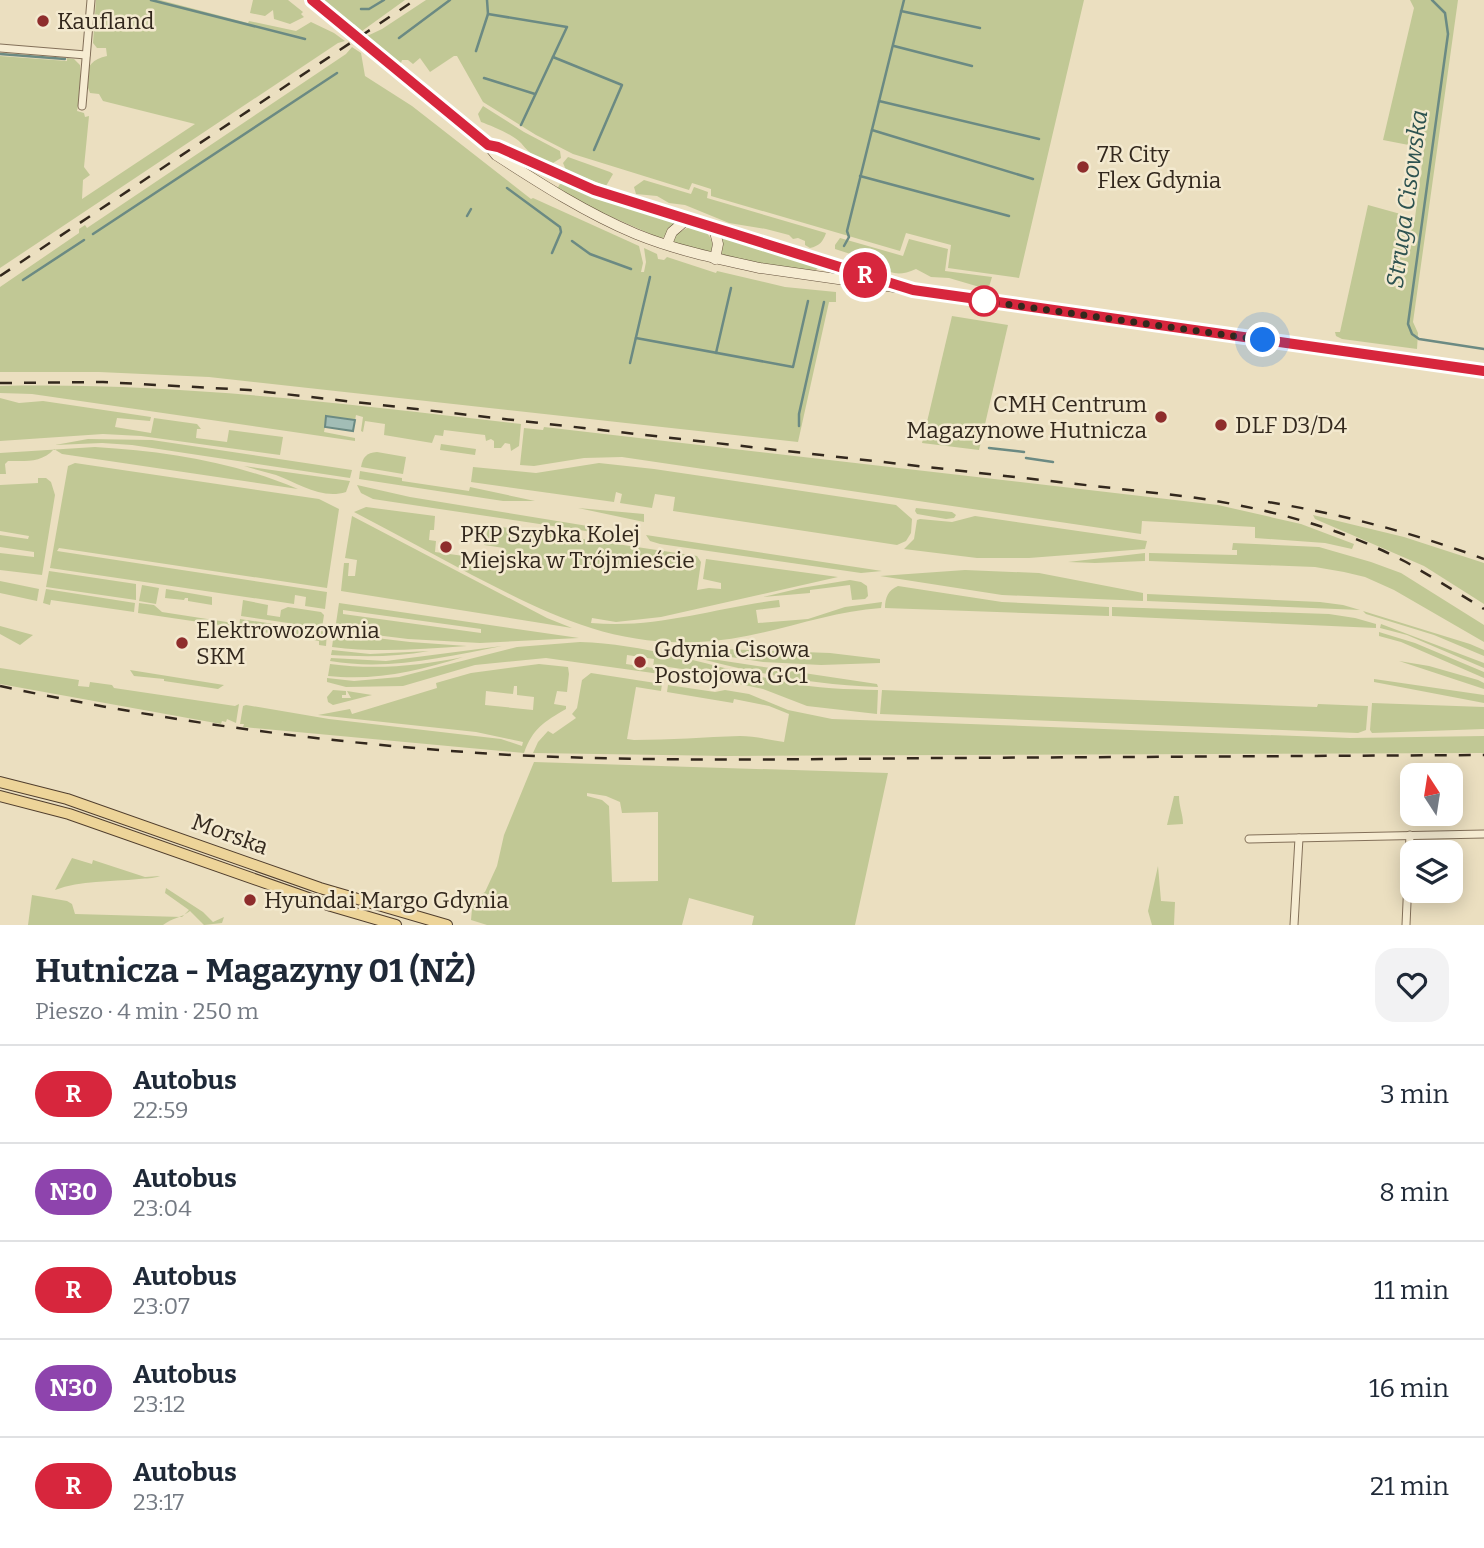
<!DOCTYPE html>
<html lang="pl">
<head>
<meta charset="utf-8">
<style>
	body { margin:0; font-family:Bitter,serif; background:#f2f2f3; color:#1f2937; height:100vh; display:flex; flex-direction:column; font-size:26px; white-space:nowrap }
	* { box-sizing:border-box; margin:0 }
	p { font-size:23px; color:#747a83 }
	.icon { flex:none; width:38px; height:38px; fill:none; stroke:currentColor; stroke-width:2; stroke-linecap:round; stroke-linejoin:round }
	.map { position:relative; height:925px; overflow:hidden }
	.side { display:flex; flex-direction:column; background:#fff; flex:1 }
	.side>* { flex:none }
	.badge { padding:0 14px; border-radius:23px; font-size:24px; line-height:46px }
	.needle { width:46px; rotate:348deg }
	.fabs { position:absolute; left:1400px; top:763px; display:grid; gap:14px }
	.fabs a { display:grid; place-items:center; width:63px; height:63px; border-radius:14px; background:#fff; box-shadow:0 4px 18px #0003; font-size:35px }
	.you { position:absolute; width:35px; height:35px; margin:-18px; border:5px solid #fff; border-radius:50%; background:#1a73e8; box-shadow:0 0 0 10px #1a73e833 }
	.map>.badge { position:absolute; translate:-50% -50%; box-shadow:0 0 0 4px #fff }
	.round { display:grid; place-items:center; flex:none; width:74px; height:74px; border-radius:21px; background:#f2f2f3 }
	.summary { display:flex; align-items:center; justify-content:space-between; height:119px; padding:0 35px }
	h1 { font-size:33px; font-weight:700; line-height:52px }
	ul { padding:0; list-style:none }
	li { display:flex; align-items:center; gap:21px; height:98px; padding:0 35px; border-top:2px solid #e0e1e3 }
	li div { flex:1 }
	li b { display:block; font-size:26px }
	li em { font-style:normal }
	li .badge { min-width:77px; font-weight:700; text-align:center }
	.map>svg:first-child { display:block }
	.green { fill:#c1c895; fill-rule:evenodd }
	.water { fill:#a2bdb6; stroke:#6b8a83; stroke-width:2 }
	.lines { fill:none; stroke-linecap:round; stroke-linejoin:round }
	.stream { stroke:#6b8a83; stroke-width:2.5 }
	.minor-casing { stroke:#837059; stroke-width:9 }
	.secondary-casing { stroke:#64513c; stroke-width:11 }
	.primary-casing { stroke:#503e2d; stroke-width:12 }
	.minor { stroke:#f6ecd2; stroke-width:7 }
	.secondary { stroke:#f6ecd2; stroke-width:10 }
	.primary { stroke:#edd499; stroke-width:10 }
	.rail { stroke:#33281d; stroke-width:2.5; stroke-dasharray:12 12; stroke-linecap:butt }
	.line-casing { stroke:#fff; stroke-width:16 }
	.line { stroke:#d7263d; stroke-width:10 }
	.walk { stroke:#33281d; stroke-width:7; stroke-dasharray:0 12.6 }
	.poi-dot { fill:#8e2d2c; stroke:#f3e9cf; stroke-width:2.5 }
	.stop-dot { fill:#fff; stroke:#d7263d; stroke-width:3.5 }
	.labels { text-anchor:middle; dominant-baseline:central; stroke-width:5; stroke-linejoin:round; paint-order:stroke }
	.poi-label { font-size:23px; fill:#33281d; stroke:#f3e9cf; text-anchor:start }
	.street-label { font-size:23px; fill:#33281d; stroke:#f3e9cf }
	.water-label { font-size:24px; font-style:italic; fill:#2d5250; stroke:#f3e9cf }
</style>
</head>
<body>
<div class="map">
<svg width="1484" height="925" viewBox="0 0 1484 925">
	<rect width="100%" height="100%" fill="#ebdfc0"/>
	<!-- green -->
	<g class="green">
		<path d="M 96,0 L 160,0 L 248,23 L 249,21 L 296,31 L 311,22 L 334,33 L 345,41 L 338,43 L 0,268 L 0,56 L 67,61 L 67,58 L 74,59 L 80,65 C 81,81 81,94 77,111 L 84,113 L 85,117 L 89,116 L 84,167 L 90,175 L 83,180 L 82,199 L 195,124 L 103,101 L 99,94 L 90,93 C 82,74 87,60 107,56 L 106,48 L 97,48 L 93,43 Z"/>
		<path d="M 253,0 L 288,0 L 303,12 L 301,14 L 304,17 L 290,24 L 274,19 L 273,10 L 265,16 L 250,13 Z"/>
		<path d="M 321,0 L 405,0 L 362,31 L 354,24 L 352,26 Z"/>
		<path d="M 426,0 L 1084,0 L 1019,278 L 948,268 L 951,245 L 906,233 L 900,251 L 711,196 L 711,189 L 692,183 L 689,190 L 573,154 L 536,135 L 483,102 L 457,56 L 454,56 L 430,72 L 420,58 L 413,64 L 408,60 L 402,60 L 401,63 L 397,64 L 365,37 L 382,29 Z"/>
		<path d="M 1410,0 L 1458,0 L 1413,322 L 1418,333 L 1417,349 L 1342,339 L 1336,336 L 1335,332 L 1340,332 L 1368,205 L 1415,218 L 1424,148 L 1383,140 L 1414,8 Z"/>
		<path d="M 352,47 L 361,53 L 365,76 L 412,106 L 531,199 L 533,198 L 639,246 L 643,263 L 641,272 L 644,272 L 646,262 L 644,248 L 657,254 L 658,259 L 664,260 L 667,257 L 716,273 L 717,271 L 785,287 L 836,292 L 836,302 L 829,302 L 798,442 L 209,377 L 99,372 L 0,372 L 0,287 L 79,233 L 79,229 L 85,225 L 87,228 L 346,54 Z"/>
		<path d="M 483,106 L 524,132 L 560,151 L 561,158 L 553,163 C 537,160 531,155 521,143 C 512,134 492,126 481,122 L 478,114 Z"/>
		<path d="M 568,157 L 610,172 L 613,174 L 606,186 L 566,170 L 563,163 Z"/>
		<path d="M 644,180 L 691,194 L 694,187 L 708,192 L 707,198 L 826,233 C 823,242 819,246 810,248 L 805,245 L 805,241 L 798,238 L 793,239 L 789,235 L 766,229 L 729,223 L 685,205 L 669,203 L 657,196 L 636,194 L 634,187 Z"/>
		<path d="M 560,184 L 564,184 L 620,204 L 677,222 L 662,239 L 577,202 L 557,189 Z"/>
		<path d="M 689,227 C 706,227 714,237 713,254 L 674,243 L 674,235 Z"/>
		<path d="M 720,234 L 815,263 L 818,268 L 812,274 L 721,255 Z"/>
		<path d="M 840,238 L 903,256 L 909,239 L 948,249 L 945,271 L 992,277 L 989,287 L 983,288 L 949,278 L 931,277 L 916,269 C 890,281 885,266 863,258 C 854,255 844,252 835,249 L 835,245 Z"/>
		<path d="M 952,316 L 1008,325 L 979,450 L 922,443 Z"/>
		<path d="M 0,386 C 174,382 349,404 521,424 L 519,446 L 511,451 L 510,444 L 505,443 L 501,448 L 494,448 L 494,441 L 491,439 L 486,441 L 485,435 L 444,430 L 443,436 L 435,435 L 432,443 L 384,435 L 385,424 L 365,421 L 363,432 L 361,431 L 363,417 L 356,415 L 353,431 L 325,427 L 324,432 L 355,438 L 355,441 L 32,394 L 0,393 Z"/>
		<path d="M 0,398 L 19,403 L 43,401 L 151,417 L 150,421 L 117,418 L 115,427 L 151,433 L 154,418 L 197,424 L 201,429 L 197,429 L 196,438 L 227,442 L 229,430 L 283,437 L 280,455 L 141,436 L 103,434 L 0,441 Z"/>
		<path d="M 544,427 L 1218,505 L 1301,524 L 1354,544 L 1352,549 L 1325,543 L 1255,538 L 1255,527 L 1142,521 L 1141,534 L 622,457 L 584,458 L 534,466 L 520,465 L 524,428 L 543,430 Z"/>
		<path d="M 88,439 L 152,440 L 352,470 L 350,478 L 132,445 L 102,443 L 55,445 Z"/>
		<path d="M 441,444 L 476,449 L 475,455 L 440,450 Z"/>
		<path d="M 95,447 C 165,451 234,462 298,489 L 62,454 L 54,449 C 42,463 25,461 8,461 L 5,464 L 6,474 L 0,474 L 0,453 Z"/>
		<path d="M 377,452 L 406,457 L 403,474 L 361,467 C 363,457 366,453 377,452 Z"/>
		<path d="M 75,463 L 319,499 L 339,509 L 327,588 L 59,548 L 57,551 L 327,592 L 325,609 L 305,606 L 306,597 L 295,595 L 294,604 L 50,568 L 68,466 Z"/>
		<path d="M 599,463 L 654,469 L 896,505 L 912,519 L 911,533 L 906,541 L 897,545 L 673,511 L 675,497 L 655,494 L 652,508 L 620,503 L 622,494 L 616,492 L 614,502 L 471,482 L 473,467 L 536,473 Z"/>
		<path d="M 244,466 L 350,481 L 346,492 C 322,500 298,483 276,475 C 265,472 254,469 244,466 Z"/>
		<path d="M 360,471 L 402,478 L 402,481 L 469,491 L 470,487 L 535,501 L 503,501 L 359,479 Z"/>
		<path d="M 38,478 L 46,478 L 51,482 L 55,495 L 42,575 L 0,570 L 0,553 L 34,557 L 34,552 L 0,547 L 0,535 L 28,539 L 29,536 L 0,531 L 0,485 L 38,483 Z"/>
		<path d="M 357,485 L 410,497 L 600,528 L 599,533 L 373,499 L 361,493 Z"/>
		<path d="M 366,507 L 435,516 L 434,530 L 430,530 L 429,540 L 436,541 L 435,552 L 471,557 L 471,564 L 481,565 L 482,558 L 503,560 L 504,548 L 484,545 L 489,525 L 697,556 L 701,562 L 697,590 L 709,588 L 721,589 L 721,583 L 703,579 L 706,559 L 838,577 L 661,617 L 616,622 L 592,618 L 591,623 C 658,629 713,608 779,600 L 780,607 L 756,610 L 758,623 L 808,619 L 845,607 L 882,602 L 881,608 C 820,612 762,640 698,642 C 610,646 548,614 472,575 C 433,554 394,533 354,512 Z"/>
		<path d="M 578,508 L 644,514 L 644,522 Z"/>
		<path d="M 916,508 L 952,512 L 956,515 L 954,518 L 946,519 L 917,514 L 915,511 Z"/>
		<path d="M 1313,515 L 1404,537 L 1484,563 L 1484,604 L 1424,566 L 1315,519 Z"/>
		<path d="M 352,516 L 547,618 L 572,628 L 341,591 L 344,563 L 349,563 L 348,576 L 355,576 L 357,560 L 345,558 Z"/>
		<path d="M 975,516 L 1147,541 L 1145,549 L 1029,558 L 977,558 L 904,549 L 914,539 L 917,520 L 920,519 L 952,522 Z"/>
		<path d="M 646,535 L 882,571 L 861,573 L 660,544 L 650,541 Z"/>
		<path d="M 1233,543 L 1319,547 L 1371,562 L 1401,573 L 1484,625 L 1484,642 L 1394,590 L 1365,577 L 1344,572 L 1315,567 L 1149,561 L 1149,553 L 1237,555 L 1237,550 L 1232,550 Z"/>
		<path d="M 1145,553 L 1145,561 L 1095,563 L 1068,562 Z"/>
		<path d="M 965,570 L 1039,573 L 1143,593 L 1143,601 L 1002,595 L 880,576 Z"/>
		<path d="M 49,571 L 136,584 L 136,600 L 46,587 Z"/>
		<path d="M 850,580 L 861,582 L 867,586 L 868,596 L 865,599 L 852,600 L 850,585 L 810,590 L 810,593 L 763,597 L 801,588 Z"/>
		<path d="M 0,581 L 39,589 L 37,601 L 0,593 Z"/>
		<path d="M 142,585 L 159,588 L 156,604 L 139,601 Z"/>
		<path d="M 898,586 L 1002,602 L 1109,607 L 1109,616 L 885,608 C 885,598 888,590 898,586 Z"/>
		<path d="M 46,589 L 135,603 L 134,612 L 51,600 L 50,605 L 43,603 Z"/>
		<path d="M 166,589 L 212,597 L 212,605 L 188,601 L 188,598 L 185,598 L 184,600 L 165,598 Z"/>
		<path d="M 1147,594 L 1320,602 L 1343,605 L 1360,610 L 1147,601 Z"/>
		<path d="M 243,600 L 268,605 L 267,615 L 280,617 L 281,610 L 288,607 L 321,612 L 324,615 L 322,628 L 241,616 Z"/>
		<path d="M 139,603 L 154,605 L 162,612 L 233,623 L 233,627 L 138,613 Z"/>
		<path d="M 339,603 L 579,638 L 480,643 L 408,639 L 335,630 ZM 343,610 L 481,629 L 481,633 L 343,614 Z"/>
		<path d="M 1112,607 L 1329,614 L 1355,618 L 1376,624 L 1376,628 L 1112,616 Z"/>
		<path d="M 1363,611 L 1470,644 L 1484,650 L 1484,656 L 1434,635 L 1366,614 Z"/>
		<path d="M 240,619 L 327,632 L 326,646 L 319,645 L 319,641 L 239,628 Z"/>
		<path d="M 1381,624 L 1484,663 L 1484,668 L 1407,635 L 1380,628 Z"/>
		<path d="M 0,626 L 33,635 L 20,645 L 0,634 Z"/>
		<path d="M 1379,632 L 1415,643 L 1484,672 L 1484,678 L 1401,642 L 1379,636 Z"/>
		<path d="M 334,633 L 410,642 L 467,646 C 421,649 378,653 332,647 Z"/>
		<path d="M 580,642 C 651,644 717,669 786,682 C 816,689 847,689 878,690 L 877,714 L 807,706 L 763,689 L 730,682 L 728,676 L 662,666 L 660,674 L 546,658 L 475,665 L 403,686 L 346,687 L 327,682 L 327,678 L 354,681 L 399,677 L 517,647 ZM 627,655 L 654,659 L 653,668 L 626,664 Z"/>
		<path d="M 502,646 C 445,657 388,671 330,661 L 331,658 L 386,661 Z"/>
		<path d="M 666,647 L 830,653 L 880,659 L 880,663 L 821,665 L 763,662 Z"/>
		<path d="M 332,650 L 370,654 L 429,651 C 396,657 365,657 331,655 Z"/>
		<path d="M 685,655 L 877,684 L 878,687 C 808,685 752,672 685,655 Z"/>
		<path d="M 463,657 C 418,671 376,681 328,676 L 330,664 C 376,670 418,666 463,657 Z"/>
		<path d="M 1399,661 L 1429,666 L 1478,680 L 1484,683 L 1484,689 Z"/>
		<path d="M 539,664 L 568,667 L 569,674 L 567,692 L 557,691 L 554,704 L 566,706 L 566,709 C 544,722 533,728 524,753 L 243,727 L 244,724 L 240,724 L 243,706 L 246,705 L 329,719 L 501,739 L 522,746 L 523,742 L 476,732 L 318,715 L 350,709 L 352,714 L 437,688 L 436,683 L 471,673 ZM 514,686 L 517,686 L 517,695 L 534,697 L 533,710 L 485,705 L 486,691 L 513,694 Z"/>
		<path d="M 0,668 L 79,680 L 78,686 L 89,687 L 90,682 L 112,685 L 114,688 L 235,706 L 239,704 L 236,723 L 227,719 L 226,722 L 222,721 L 221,724 L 0,684 Z"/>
		<path d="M 130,670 L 224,685 L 218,689 L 164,681 L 164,679 L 134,676 Z"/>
		<path d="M 591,673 L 662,684 L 661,691 L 636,687 L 627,739 L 634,740 C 670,740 705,737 740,736 C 755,736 770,740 784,742 L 789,714 L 769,706 L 734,699 L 733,703 L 667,692 L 668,685 L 715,692 L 725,690 L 749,694 L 788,710 L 832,719 L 1350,738 L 1484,736 L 1484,753 L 727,756 L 533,753 L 538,742 L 548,731 L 553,734 L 576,718 L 572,714 L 577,708 L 582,680 Z"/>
		<path d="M 1374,679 L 1484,695 L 1484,703 L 1374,682 Z"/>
		<path d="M 333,690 L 346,691 L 346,695 L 342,695 L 342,698 L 351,698 L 347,691 L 372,695 L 333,705 L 328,702 L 327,697 Z"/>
		<path d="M 882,690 L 1317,707 L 1318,704 L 1368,706 L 1366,730 L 1358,733 L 880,714 Z"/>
		<path d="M 1372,703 L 1484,707 L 1484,729 L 1372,733 L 1370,730 Z"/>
		<path d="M 534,762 L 888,773 L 855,925 L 752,925 L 754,916 L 689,898 L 682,925 L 487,925 L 471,920 L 472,909 L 478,896 L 485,892 L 497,866 L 504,835 ZM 587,793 L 606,796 L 620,802 L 622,813 L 658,812 L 658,881 L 612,882 L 609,806 L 602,800 L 587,796 Z"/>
		<path d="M 1174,796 L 1179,796 C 1179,807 1183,814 1183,824 L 1167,825 Z"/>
		<path d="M 72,858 L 92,864 L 93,860 L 145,877 L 160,876 C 152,879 147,878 139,879 C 110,882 81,880 55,890 Z"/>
		<path d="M 1158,866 L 1161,901 L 1175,902 L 1174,925 L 1152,925 L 1148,911 Z"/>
		<path d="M 166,888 L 203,912 L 213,922 L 224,917 L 222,923 L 204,925 L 190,911 C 181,918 172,918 163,925 L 28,925 L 32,895 L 67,901 L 72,904 L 75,914 L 182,917 L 189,910 L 165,893 Z"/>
	</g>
	<!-- water -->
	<path class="water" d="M 326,416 L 355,420 L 353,431 L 325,427 Z"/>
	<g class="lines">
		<!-- stream -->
		<g class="stream">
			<path d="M 151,0 L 305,39"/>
			<path d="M 1432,0 L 1445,13 L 1448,34 L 1408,324 L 1412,334 L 1419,339 L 1484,349"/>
			<path d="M 361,9 L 369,9 L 384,0"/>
			<path d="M 901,11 L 980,28"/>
			<path d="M 488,14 L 567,27 L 521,125"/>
			<path d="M 399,38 L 450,0"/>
			<path d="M 894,46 L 972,66"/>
			<path d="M 476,51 L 488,14 L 487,0"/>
			<path d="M 0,54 L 65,59"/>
			<path d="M 553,57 L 622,85 L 594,150"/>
			<path d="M 484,78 L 535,94"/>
			<path d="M 879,101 L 1039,139"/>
			<path d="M 872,130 L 1033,179"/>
			<path d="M 860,176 L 1009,216"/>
			<path d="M 507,188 L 560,227 L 561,232 L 552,253"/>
			<path d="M 467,216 L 471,209"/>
			<path d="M 93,234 L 337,73"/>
			<path d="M 572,241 L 590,254 L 631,269"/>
			<path d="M 844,246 L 849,237 L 847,231 L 904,0"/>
			<path d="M 23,280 L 84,240"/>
			<path d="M 636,338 L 793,367 L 808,301"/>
			<path d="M 716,353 L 731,288"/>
			<path d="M 630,363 L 650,277"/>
			<path d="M 799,426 L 799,414 L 824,302"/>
			<path d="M 989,448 L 1024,452"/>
			<path d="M 1026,458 L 1053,462"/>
		</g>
		<defs>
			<g id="minor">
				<path d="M 0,48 L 86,55"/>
				<path d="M 82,106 L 91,0"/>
				<path d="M 1249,839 L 1484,834"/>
				<path d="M 1294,925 L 1299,838"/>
				<path d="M 1406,925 L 1410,835"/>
			</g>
			<g id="secondary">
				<path d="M 312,0 L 488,145 L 496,155 C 541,184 586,213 636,234 C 675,250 718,259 760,268 L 1484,371"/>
				<path d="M 488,145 L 498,147 L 594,190 L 885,281"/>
				<path d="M 714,228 L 718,244 L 715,259"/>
				<path d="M 667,244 L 672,232 L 686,220"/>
			</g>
			<g id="primary">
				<path d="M 0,782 L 67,799 L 320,888 L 447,925"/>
				<path d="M 0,796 L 69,814 L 331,906 L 396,925"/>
			</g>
		</defs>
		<!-- minor casing -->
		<use href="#minor" class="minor-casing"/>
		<!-- secondary casing -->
		<use href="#secondary" class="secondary-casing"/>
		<!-- primary casing -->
		<use href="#primary" class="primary-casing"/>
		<!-- minor -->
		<use href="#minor" class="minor"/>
		<!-- secondary -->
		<use href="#secondary" class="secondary"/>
		<!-- primary -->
		<use href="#primary" class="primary"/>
		<!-- rail -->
		<g class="rail">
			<path d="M 0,276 L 415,0"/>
			<path d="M 0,383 L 103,382 L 249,390 L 1191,497 C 1266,508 1339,527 1406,562 C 1432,577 1458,593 1484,609"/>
			<path d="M 1268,502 C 1341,514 1414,533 1484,559"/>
			<path d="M 0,686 C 168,722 339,745 511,755 C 656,762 801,759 945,758 C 1125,757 1304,756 1484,755"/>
		</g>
	</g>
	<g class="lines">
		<defs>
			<path id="line" d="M 312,0 L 488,145 L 498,147 L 594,190 L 913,290 L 1484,371"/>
		</defs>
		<!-- line casing -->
		<use href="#line" class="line-casing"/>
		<!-- line -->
		<use href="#line" class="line"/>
		<!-- walk -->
		<path class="walk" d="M 984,301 L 1263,340"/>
	</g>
	<!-- markers -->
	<g class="poi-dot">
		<circle cx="43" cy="21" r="7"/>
		<circle cx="1083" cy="167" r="7"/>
		<circle cx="1161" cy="417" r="7"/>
		<circle cx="1221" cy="425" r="7"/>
		<circle cx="446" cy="547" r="7"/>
		<circle cx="182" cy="643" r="7"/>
		<circle cx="640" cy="662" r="7"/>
		<circle cx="250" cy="900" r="7"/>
	</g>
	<circle class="stop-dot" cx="984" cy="301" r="14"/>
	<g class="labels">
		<!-- poi labels -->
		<g class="poi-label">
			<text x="57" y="21">Kaufland</text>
			<text x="1097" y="154">7R City<tspan x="1097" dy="26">Flex Gdynia</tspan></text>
			<text x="1147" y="404" text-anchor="end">CMH Centrum<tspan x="1147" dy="26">Magazynowe Hutnicza</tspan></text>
			<text x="1235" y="425">DLF D3/D4</text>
			<text x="460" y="534">PKP Szybka Kolej<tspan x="460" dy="26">Miejska w Trójmieście</tspan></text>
			<text x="196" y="630">Elektrowozownia<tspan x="196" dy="26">SKM</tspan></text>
			<text x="654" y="649">Gdynia Cisowa<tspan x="654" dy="26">Postojowa GC1</tspan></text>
			<text x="264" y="900">Hyundai Margo Gdynia</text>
		</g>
		<!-- street labels -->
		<g class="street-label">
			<text transform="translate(230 834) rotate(20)">Morska</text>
		</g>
		<!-- water labels -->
		<g class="water-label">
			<text transform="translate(1407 199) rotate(-82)">Struga Cisowska</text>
		</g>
	</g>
</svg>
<div class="fabs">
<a><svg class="needle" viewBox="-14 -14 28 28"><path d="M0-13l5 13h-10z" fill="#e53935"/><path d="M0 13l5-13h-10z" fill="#747a83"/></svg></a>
<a><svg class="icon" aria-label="layers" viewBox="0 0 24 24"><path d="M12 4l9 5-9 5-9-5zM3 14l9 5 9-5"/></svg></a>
</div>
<div class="you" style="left:1263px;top:340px"></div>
<b class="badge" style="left:865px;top:275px;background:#d7263d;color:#fff">R</b>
</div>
<section class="side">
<div class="summary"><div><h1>Hutnicza - Magazyny 01 (NŻ)</h1><p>Pieszo · 4 min · 250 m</p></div><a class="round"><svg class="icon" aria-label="heart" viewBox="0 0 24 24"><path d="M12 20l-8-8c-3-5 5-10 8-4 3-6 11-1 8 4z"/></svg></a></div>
<ul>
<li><span class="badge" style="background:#d7263d;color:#fff">R</span><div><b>Autobus</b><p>22:59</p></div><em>3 min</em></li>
<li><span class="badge" style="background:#8e44ad;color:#fff">N30</span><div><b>Autobus</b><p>23:04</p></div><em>8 min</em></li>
<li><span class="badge" style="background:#d7263d;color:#fff">R</span><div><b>Autobus</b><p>23:07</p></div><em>11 min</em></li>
<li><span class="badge" style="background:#8e44ad;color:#fff">N30</span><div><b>Autobus</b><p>23:12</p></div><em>16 min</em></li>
<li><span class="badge" style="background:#d7263d;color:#fff">R</span><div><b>Autobus</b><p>23:17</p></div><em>21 min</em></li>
</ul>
</section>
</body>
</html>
